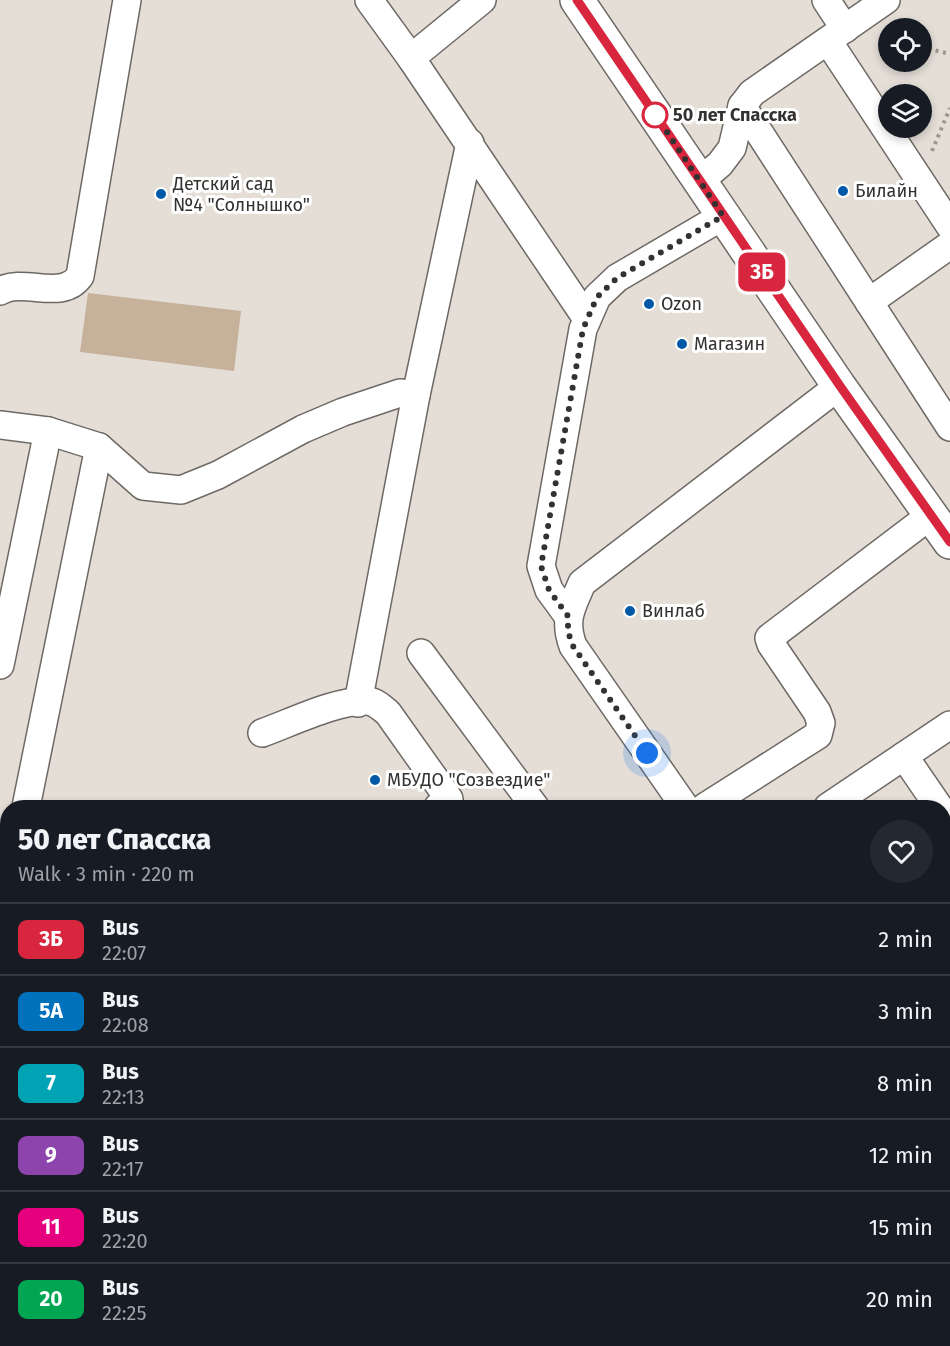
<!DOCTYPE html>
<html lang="en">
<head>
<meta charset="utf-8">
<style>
	body { margin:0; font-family:"Fira Sans",sans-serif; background:#242831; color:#f1f3f6; height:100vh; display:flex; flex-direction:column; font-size:22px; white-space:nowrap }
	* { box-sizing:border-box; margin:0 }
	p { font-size:20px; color:#9ea1a6 }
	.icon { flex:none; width:33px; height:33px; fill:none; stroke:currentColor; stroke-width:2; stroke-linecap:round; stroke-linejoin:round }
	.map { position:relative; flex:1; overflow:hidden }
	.details { position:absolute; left:0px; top:800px; width:951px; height:548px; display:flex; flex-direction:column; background:#171b24; border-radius:24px 24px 0 0; box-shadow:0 3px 9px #0003 }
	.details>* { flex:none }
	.badge { padding:0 12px; border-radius:9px; font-size:21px; line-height:39px }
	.fabs { position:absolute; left:878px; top:18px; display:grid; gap:12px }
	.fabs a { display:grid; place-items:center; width:54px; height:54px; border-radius:50%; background:#171b24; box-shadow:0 3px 9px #0003; font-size:30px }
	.you { position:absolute; width:30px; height:30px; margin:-15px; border:4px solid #fff; border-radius:50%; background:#1a73e8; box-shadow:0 0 0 9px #1a73e833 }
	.map>.badge { position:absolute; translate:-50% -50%; box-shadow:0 0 0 3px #fff }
	.round { display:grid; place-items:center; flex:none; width:63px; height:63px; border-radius:32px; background:#242831 }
	.overview { display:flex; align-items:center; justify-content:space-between; height:102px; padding:0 18px }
	h1 { font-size:28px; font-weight:800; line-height:45px }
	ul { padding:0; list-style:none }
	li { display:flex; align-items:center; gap:18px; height:72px; padding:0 18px; border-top:2px solid #363941 }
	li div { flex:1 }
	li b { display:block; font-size:22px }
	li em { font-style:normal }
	li .badge { min-width:66px; font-weight:700; text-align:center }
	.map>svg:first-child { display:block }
	.green { fill:#c6b29a }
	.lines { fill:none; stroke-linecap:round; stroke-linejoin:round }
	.minor-casing { stroke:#6e6964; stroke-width:30 }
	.major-casing { stroke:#6e6964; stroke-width:36 }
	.path { stroke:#9b9792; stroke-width:4; stroke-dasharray:3 4.5; stroke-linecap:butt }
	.minor { stroke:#fff; stroke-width:27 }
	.major { stroke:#fff; stroke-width:33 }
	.line-casing { stroke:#fff; stroke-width:14 }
	.line { stroke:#d7263d; stroke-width:9 }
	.walk { stroke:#343230; stroke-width:6; stroke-dasharray:0 10.8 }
	.stop-dot { fill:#fff; stroke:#d7263d; stroke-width:3 }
	.poi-dot { fill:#0059a7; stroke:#fff; stroke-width:2 }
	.labels { text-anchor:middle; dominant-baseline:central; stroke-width:6; stroke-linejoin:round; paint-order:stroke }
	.stop-label { font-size:18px; font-weight:bold; fill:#343230; stroke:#fff; text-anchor:start }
	.poi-label { font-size:18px; fill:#343230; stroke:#fff; text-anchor:start }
</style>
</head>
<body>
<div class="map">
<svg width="950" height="1346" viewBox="0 0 950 1346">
	<rect width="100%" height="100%" fill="#e4ded7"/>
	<!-- green -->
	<path class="green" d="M 88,293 L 241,311 L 234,371 L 80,352 Z"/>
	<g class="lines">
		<defs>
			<g id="minor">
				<path d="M 369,0 L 411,58 L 482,0"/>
				<path d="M 826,0 L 845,29"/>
				<path d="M 828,41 L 950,226"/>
				<path d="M 411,58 L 587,319"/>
				<path d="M 742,106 L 950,427"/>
				<path d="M 700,181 L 720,164 L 732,148 L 742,106 L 752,93 L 886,0"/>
				<path d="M 0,291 C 24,277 62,302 80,276 L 127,0"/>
				<path d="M 869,302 L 950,245"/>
				<path d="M 0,425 L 48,431 L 99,447 L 143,486 L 181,490 L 218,475 L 303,429 L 343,412 L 400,393 L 416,395 L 470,143"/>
				<path d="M 568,616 L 549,590 L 541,566 L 583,329 L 597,297 L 617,278 L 723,216"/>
				<path d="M 421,653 L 535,807"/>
				<path d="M 0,665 L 48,431"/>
				<path d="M 358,703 L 416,395"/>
				<path d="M 262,733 C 290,723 339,699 368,701 C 376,702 382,708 388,713 L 449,799 L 438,807"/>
				<path d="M 904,756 L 939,807"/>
				<path d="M 26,807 L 99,447"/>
				<path d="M 685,807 L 573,646 C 563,619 572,607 582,583 L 839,386"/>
				<path d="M 705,807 L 818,735 L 821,723 L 817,712 L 771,644 L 769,638 L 931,515"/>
				<path d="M 828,807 L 950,725"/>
				<path d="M 0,938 L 8,901"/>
				<path d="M 0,1059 L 8,1066"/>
				<path d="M 0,1218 L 8,1206"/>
				<path d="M 233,1340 L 237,1346"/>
				<path d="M 298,1340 L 310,1346"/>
				<path d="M 816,1340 L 819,1346"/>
				<path d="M 2,1346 L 8,1340"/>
				<path d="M 114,1346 L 119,1340"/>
				<path d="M 551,1346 L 561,1340"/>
			</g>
			<path id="major" d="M 577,0 L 839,386 L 950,542"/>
		</defs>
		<!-- minor casing -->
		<use href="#minor" class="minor-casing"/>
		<!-- major casing -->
		<use href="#major" class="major-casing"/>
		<!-- path -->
		<g class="path">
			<path d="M 921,47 L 950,54"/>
			<path d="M 932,151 L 950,108"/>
		</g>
		<!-- minor -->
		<use href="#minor" class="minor"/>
		<!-- major -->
		<use href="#major" class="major"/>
	</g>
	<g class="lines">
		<defs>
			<path id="line" d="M 577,0 L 840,386 L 950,542"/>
		</defs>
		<!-- line casing -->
		<use href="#line" class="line-casing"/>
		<!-- line -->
		<use href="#line" class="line"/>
		<!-- walk -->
		<path class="walk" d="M 647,753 L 573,646 L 568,632 L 568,616 L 549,590 L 541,566 L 583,329 L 597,297 L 617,278 L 723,216 L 651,108 L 655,115"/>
	</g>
	<!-- markers -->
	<circle class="stop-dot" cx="655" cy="115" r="12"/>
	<g class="poi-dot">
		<circle cx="843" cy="191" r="6"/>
		<circle cx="161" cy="194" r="6"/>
		<circle cx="649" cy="304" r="6"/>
		<circle cx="682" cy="344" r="6"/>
		<circle cx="630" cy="611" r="6"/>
		<circle cx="375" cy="780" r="6"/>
	</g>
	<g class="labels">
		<!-- stop labels -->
		<g class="stop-label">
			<text x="673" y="115">50 лет Спасска</text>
		</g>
		<!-- poi labels -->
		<g class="poi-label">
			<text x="173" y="184">Детский сад<tspan x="173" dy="21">№4 "Солнышко"</tspan></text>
			<text x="855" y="191">Билайн</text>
			<text x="661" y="304">Ozon</text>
			<text x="694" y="344">Магазин</text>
			<text x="642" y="611">Винлаб</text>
			<text x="387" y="780">МБУДО "Созвездие"</text>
		</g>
	</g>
</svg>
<div class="fabs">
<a><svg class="icon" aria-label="locate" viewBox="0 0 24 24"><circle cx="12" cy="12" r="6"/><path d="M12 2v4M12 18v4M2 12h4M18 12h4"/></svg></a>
<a><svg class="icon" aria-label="layers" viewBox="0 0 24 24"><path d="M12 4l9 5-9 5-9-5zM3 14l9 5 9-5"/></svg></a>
</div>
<div class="you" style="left:647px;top:753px"></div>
<b class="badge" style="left:762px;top:272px;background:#d7263d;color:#fff">3Б</b>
<section class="details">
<div class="overview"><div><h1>50 лет Спасска</h1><p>Walk · 3 min · 220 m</p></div><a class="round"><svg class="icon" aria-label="heart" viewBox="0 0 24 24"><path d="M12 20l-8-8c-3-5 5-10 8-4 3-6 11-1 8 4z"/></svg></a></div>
<ul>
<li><span class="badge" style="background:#d7263d;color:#fff">3Б</span><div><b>Bus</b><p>22:07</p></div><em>2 min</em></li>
<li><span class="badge" style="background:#0072bc;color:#fff">5А</span><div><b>Bus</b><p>22:08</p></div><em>3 min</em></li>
<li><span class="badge" style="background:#00a3b4;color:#fff">7</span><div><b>Bus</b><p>22:13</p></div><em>8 min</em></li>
<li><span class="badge" style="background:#8e44ad;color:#fff">9</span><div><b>Bus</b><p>22:17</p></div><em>12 min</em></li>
<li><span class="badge" style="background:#e6007e;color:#fff">11</span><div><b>Bus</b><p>22:20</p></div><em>15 min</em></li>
<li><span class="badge" style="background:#00a651;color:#fff">20</span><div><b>Bus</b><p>22:25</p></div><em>20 min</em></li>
</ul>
</section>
</div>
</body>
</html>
